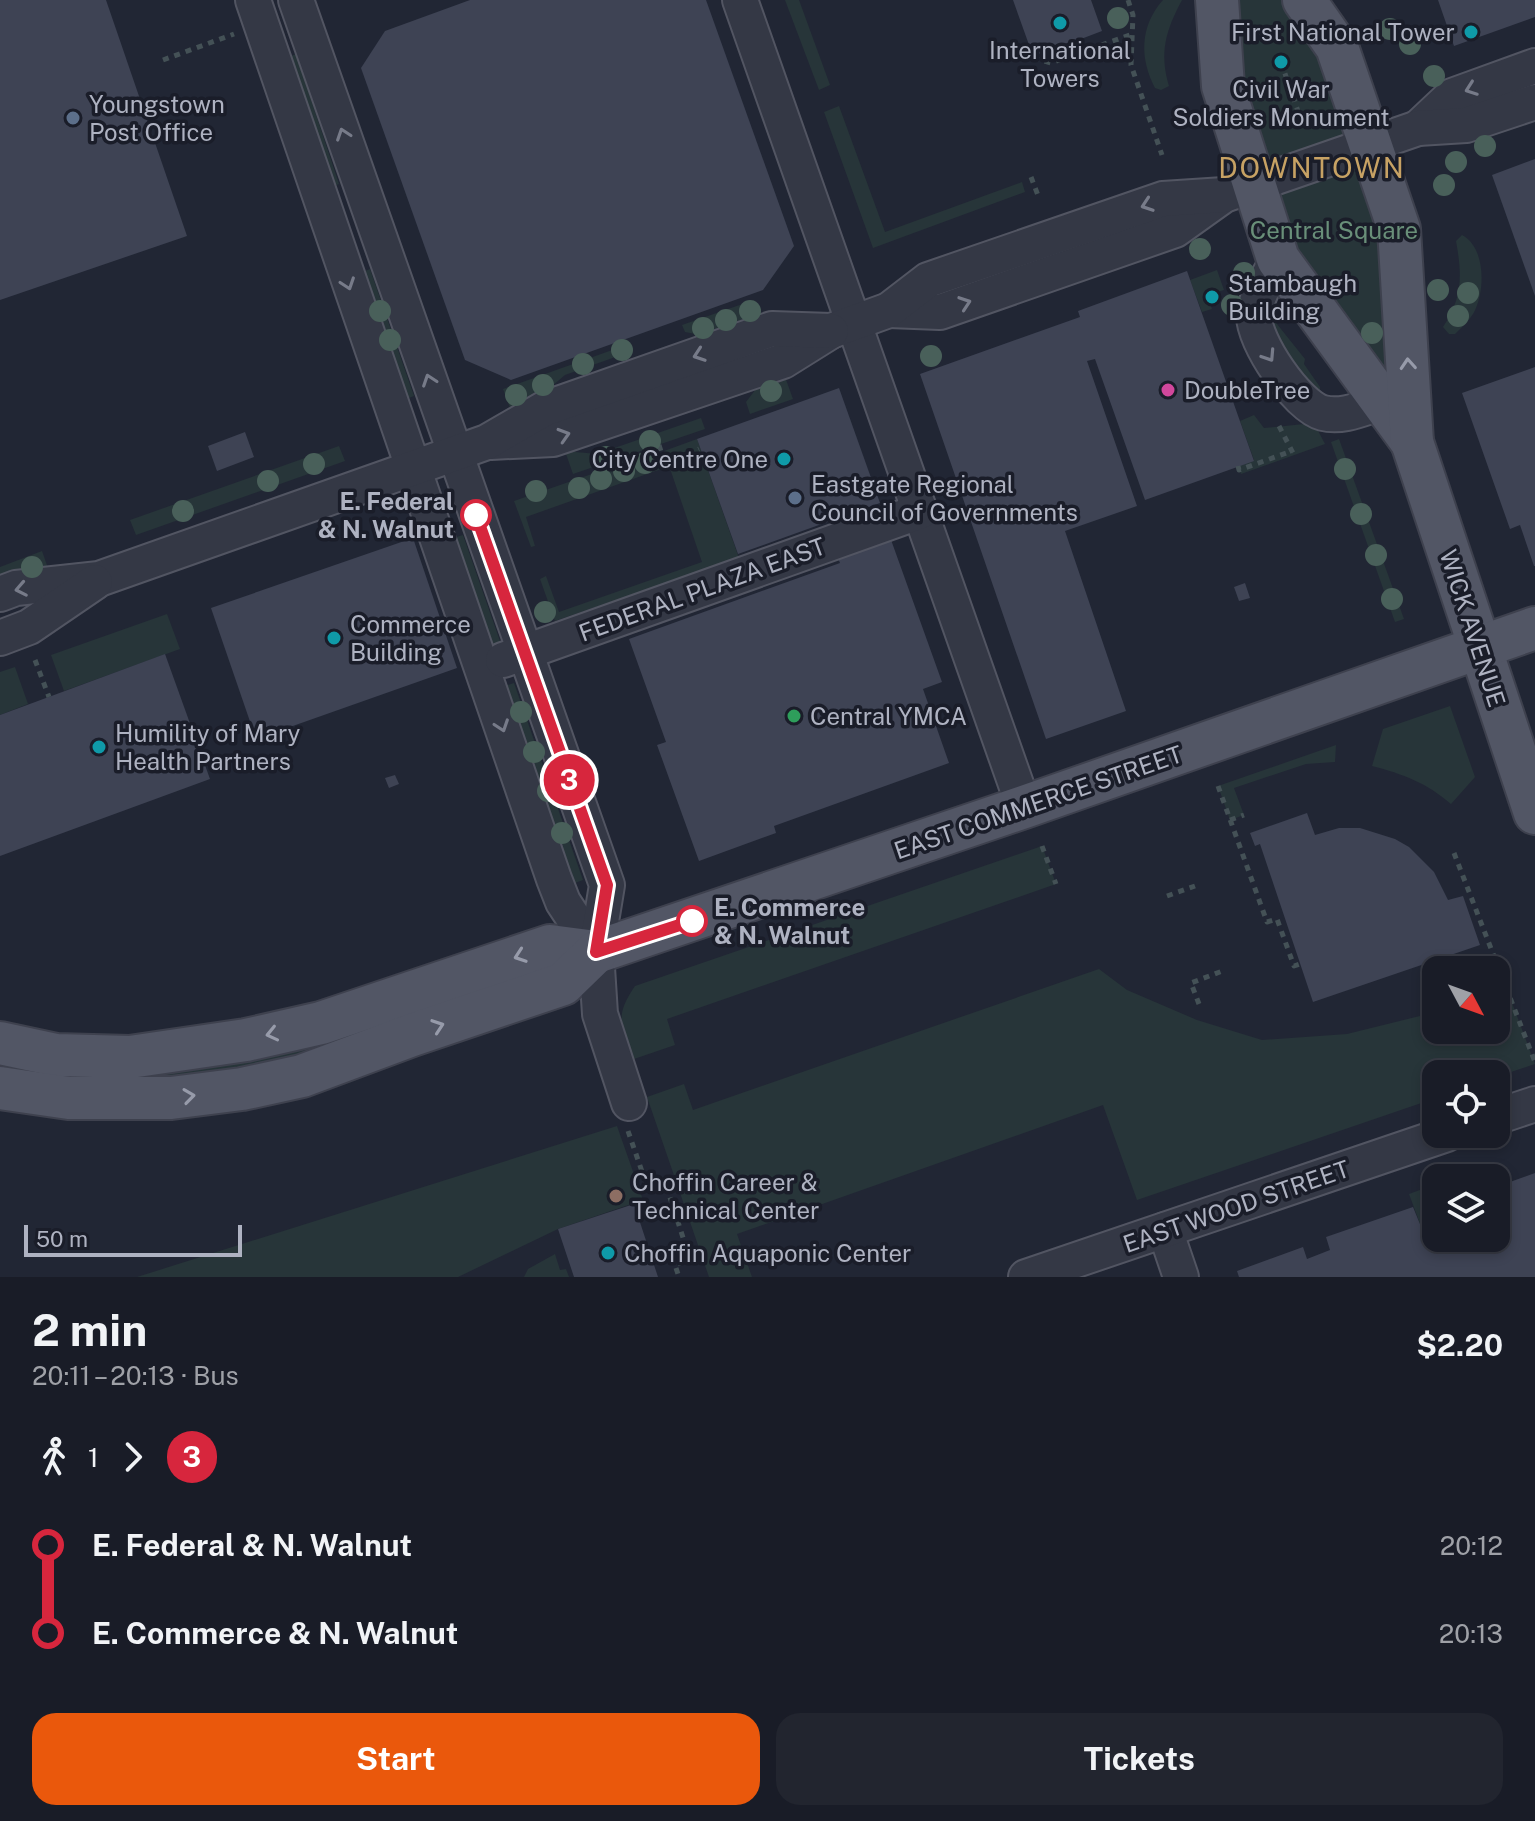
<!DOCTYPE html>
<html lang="en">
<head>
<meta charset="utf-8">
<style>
	body { margin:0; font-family:"Public Sans",sans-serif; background:#22252f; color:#f1f3f6; height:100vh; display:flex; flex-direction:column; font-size:30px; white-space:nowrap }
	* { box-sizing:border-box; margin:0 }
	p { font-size:26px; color:#9fa1a7 }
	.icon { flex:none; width:44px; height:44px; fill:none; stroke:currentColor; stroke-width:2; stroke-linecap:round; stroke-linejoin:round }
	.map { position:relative; height:1277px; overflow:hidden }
	.side { display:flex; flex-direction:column; background:#191c27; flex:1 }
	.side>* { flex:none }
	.badge { padding:0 16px; border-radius:26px; font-size:28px; line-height:52px }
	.needle { width:52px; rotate:131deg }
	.buttons { position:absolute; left:1422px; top:956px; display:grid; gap:16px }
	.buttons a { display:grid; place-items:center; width:88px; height:88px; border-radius:16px; background:#191c27; box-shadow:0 4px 12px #0003,0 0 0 2px #373a44; font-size:40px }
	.scale { position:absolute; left:24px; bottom:20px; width:218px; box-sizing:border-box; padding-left:8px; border:4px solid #aeb2c1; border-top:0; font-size:22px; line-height:28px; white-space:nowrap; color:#aeb2c1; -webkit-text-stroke:6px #1a1d29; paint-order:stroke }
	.map>.badge { position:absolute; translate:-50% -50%; box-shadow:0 0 0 4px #fff }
	.legs { display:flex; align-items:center; gap:12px; height:88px; padding:0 32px; font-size:26px }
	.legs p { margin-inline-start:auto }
	.summary { display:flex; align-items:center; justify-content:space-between; height:136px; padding:0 32px }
	h1 { font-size:44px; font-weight:700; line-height:60px }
	.button { display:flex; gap:16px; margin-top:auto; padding:16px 32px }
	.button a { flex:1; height:92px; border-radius:24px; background:#ea580c; color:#fff; font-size:32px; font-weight:700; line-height:92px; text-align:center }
	.button a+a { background:#22252f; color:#f1f3f6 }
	ul { padding:0 32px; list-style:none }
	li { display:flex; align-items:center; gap:28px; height:88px; font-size:30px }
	li i { display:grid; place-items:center; width:12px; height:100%; margin:0 10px; background:currentColor }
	li i::after { content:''; width:20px; height:20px; margin:-10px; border:6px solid; border-radius:50%; background:#191c27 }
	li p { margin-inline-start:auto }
	li:first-child i { background:linear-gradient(#0000 50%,currentColor 0) }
	li:last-child i { background:linear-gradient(currentColor 50%,#0000 0) }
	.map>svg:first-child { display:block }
	.green { fill:#273539 }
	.building { fill:#3e4354 }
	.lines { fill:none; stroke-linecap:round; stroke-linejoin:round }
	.minor-casing { stroke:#525562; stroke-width:38 }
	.major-casing { stroke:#3e414e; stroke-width:46 }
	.path { stroke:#445156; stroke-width:5; stroke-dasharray:6 6; stroke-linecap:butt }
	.minor { stroke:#343845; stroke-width:34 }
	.major { stroke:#525665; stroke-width:42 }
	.tree { fill:#49605a }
	.oneway { stroke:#777b89 }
	.oneway2 { stroke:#979baa }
	.line-1-casing { stroke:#fff; stroke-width:18 }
	.line-1 { stroke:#d7263d; stroke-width:12 }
	.culture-dot { fill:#0f9aa8; stroke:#1a1d29; stroke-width:3 }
	.service-dot { fill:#5c6f8a; stroke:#1a1d29; stroke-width:3 }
	.hotel-dot { fill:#d1479c; stroke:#1a1d29; stroke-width:3 }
	.stop-1-dot { fill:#fff; stroke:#d7263d; stroke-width:4 }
	.leisure-dot { fill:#2e9e5b; stroke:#1a1d29; stroke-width:3 }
	.education-dot { fill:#8d6e63; stroke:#1a1d29; stroke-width:3 }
	.labels { text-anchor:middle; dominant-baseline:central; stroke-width:7; stroke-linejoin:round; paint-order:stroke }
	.poi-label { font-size:24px; fill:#aeb2c1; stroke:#1a1d29; text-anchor:start }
	.park-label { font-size:24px; fill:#698f79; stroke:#1a1d29 }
	.stop-label { font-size:24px; font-weight:bold; fill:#aeb2c1; stroke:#1a1d29; text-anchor:end }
	.street-label { font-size:24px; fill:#aeb2c1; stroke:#1a1d29 }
	.quarter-label { font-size:28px; letter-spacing:2px; fill:#c7a264; stroke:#1a1d29 }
</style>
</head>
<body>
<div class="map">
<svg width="1535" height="1277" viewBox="0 0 1535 1277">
	<rect width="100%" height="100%" fill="#212634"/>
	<!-- green -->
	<g class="green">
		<path d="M 785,0 L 799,0 L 830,85 L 819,90 Z"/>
		<path d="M 1163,0 L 1182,0 C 1166,30 1159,52 1169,86 L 1161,90 L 1155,88 C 1140,59 1139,27 1163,0 Z"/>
		<path d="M 1217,0 L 1304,0 L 1399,229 L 1412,442 L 1278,259 Z"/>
		<path d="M 296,54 L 339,184 L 331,187 L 288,57 Z"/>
		<path d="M 839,106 L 885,232 L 1022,182 L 1025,192 L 873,248 L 824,112 Z"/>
		<path d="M 1462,235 C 1485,247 1485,287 1476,308 C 1472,318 1463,326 1455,334 L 1449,334 L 1443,327 C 1463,298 1462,274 1456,241 Z"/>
		<path d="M 370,269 L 414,396 L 404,400 L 360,273 Z"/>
		<path d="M 1217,270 L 1224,290 L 1207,295 L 1212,309 L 1202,312 L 1190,280 Z"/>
		<path d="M 754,300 L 761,319 L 711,337 L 685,332 L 682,325 Z"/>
		<path d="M 1264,313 L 1274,313 L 1273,319 L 1305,359 L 1304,364 L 1320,387 L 1320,394 L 1305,390 Z"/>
		<path d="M 629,344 L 632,351 L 565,375 L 538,398 L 510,408 L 503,389 Z"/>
		<path d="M 784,374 L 793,399 L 750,414 L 746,402 L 762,381 Z"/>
		<path d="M 1254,415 L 1264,428 L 1314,423 L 1325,444 L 1241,474 L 1238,466 L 1254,460 L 1240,421 Z"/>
		<path d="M 701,418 L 705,429 L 573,474 L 565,451 L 597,454 Z"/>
		<path d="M 697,439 L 739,558 L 555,621 L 540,579 L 546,576 L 559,612 L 702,562 L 664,451 Z"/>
		<path d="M 1339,439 L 1404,619 L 1395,622 L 1331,442 Z"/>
		<path d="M 339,446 L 345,461 L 136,535 L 130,520 Z"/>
		<path d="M 658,451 L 664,468 L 526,517 L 535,546 L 531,547 L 514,501 Z"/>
		<path d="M 463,535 L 501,644 L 492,647 L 453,538 Z"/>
		<path d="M 42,551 L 48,568 L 0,586 L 0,567 Z"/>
		<path d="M 167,614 L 180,649 L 64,691 L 51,655 Z"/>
		<path d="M 15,667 L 28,704 L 0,715 L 0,672 Z"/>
		<path d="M 514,683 L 583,880 L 575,883 L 505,686 Z"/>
		<path d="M 1450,706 L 1475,777 L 1451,804 C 1427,783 1403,774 1372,766 L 1383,729 Z"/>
		<path d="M 1336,745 L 1335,762 L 1306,764 L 1234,788 L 1244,815 L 1230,820 L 1218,786 Z"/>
		<path d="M 1042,846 L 1056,884 L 667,1019 L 675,1045 L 634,1059 C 622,1025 613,1018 635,986 Z"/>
		<path d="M 1099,969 L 1127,990 L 1197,1020 L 1262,1040 L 1347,1034 L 1436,1012 L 1436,1030 L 1496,1030 L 1496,991 L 1506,987 L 1535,1064 L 1496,1077 L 1496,1074 L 1436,1074 L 1436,1098 L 1137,1200 L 1103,1105 L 737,1234 L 752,1277 L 709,1277 L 647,1097 L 684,1084 L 693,1110 Z"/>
		<path d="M 377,1023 L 353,1046 L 285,1066 L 129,1084 L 186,1066 Z"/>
		<path d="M 617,1126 L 643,1200 L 558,1229 L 458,1277 L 137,1277 Z"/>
		<path d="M 1436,1184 L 1436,1230 L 1429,1233 L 1422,1229 L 1409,1194 Z"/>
		<path d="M 555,1254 L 560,1270 L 566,1269 L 569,1277 L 524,1277 L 528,1269 Z"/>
	</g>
	<!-- building -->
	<g class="building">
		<path d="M 0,0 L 106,0 L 187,236 L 0,300 Z"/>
		<path d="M 470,0 L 706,0 L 794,246 L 763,290 L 511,380 L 465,360 L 361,68 L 385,31 Z"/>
		<path d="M 1013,0 L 1091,0 L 1102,31 L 1081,39 L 1084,48 L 1056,58 L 1053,49 L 1033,56 Z"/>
		<path d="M 1438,0 L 1535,0 L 1535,17 L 1454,46 Z"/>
		<path d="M 1535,159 L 1535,296 L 1492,175 Z"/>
		<path d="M 1187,271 L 1254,461 L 1145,500 L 1095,359 L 1087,361 L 1137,506 L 1065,531 L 1126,711 L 1046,739 L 920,374 L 1080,317 L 1078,311 Z"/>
		<path d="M 1535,367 L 1535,566 L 1534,566 L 1520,525 L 1510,529 L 1462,393 Z"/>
		<path d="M 839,388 L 880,503 L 738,554 L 697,439 Z"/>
		<path d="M 245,432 L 254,457 L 217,471 L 208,446 Z"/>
		<path d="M 890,537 L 942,682 L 923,689 L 949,763 L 774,826 L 776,833 L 699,861 L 657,745 L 666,742 L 629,639 L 840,563 L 837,556 Z"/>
		<path d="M 413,538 L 457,668 L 256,739 L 211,608 Z"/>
		<path d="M 1245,583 L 1250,598 L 1239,601 L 1234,587 Z"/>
		<path d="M 165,654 L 210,779 L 0,856 L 0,715 Z"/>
		<path d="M 395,775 L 399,784 L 389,788 L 385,778 Z"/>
		<path d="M 1307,813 L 1315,835 L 1339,828 L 1360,828 L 1395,839 L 1409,847 L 1434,872 L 1448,900 L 1463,896 L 1480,945 L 1313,1002 L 1260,844 L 1255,846 L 1250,833 Z"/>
		<path d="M 1535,1173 L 1535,1277 L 1239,1277 L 1237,1271 L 1303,1247 L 1307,1259 L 1330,1250 L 1326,1237 L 1413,1207 L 1422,1229 L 1429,1233 L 1436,1230 L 1436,1238 L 1496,1238 L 1496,1187 Z"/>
		<path d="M 634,1204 L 658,1277 L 574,1277 L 558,1229 Z"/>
	</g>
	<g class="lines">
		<defs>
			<g id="minor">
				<path d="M 253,0 L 554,879 L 563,902 L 596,952"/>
				<path d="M 296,0 L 607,885 L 596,952 L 600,1014 L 629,1103"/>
				<path d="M 740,0 L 1024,807"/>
				<path d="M 1418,128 L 1452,96 L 1535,66"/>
				<path d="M 1278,259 C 1269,276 1256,296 1254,315 C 1253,341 1297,406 1323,413 C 1343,418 1363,408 1383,402"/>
				<path d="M 889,310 L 940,312 L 1175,230 L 1224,195 L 1418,128 L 1466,125 L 1535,102"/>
				<path d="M 491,442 L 553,439 L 783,361 L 831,331 L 889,310 L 928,280 L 1163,199 L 1224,195"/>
				<path d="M 0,594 L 16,588 L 99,579 L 487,442 L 544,409 L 772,329 L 831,331"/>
				<path d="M 0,638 L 29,627 L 95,582"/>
				<path d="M 503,660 L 921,511"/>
				<path d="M 1496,1117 L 1535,1104"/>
				<path d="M 1165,1230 L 1181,1277"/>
				<path d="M 1026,1277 L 1447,1134"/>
			</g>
			<g id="major">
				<path d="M 1217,0 L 1223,86 L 1278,259 L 1412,442"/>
				<path d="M 1304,0 L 1337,47 L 1399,229 L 1412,442 L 1535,813"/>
				<path d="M 0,1043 L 56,1055 L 130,1057 L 246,1040 L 321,1023 L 550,946 L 596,952 L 1024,807 L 1535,628"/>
				<path d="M 0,1088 L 69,1098 L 171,1098 L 242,1089 L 302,1076 L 412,1035 L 563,984 L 596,952"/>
			</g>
		</defs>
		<!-- minor casing -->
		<use href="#minor" class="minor-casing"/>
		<!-- major casing -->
		<use href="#major" class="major-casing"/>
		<!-- path -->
		<g class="path">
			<path d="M 1128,0 L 1133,15 L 1131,65 L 1162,155"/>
			<path d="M 1033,58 L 1051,63 L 1133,34"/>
			<path d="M 163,60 L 234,34"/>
			<path d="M 1281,62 L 1301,120"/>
			<path d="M 1031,177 L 1039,198"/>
			<path d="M 1279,426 L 1294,455"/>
			<path d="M 659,445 L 666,467"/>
			<path d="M 665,463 L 699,449"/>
			<path d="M 1238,466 L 1239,470 L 1292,451"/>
			<path d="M 35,660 L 49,697"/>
			<path d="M 1218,786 L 1267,922 L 1277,919 L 1294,966 L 1300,964"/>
			<path d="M 1230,820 L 1244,815"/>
			<path d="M 1042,846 L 1056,884"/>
			<path d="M 1454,853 L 1535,1062"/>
			<path d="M 1167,896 L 1195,886"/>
			<path d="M 1199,1004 L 1191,983 L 1225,970"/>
			<path d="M 628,1131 L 647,1186 L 664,1179 L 690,1259 L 675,1265 L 679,1277"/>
		</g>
		<!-- minor -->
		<use href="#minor" class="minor"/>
		<!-- major -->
		<use href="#major" class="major"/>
	</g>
	<!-- trees -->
	<g class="tree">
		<circle cx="1118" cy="18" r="11"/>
		<circle cx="1390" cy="29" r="11"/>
		<circle cx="1410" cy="44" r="11"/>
		<circle cx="1434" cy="76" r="11"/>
		<circle cx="1485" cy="146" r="11"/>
		<circle cx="1456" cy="162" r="11"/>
		<circle cx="1444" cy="185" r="11"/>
		<circle cx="1200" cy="249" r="11"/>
		<circle cx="1244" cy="273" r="11"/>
		<circle cx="1438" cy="290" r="11"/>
		<circle cx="1468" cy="293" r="11"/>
		<circle cx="1232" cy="305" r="11"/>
		<circle cx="380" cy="311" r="11"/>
		<circle cx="750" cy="311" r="11"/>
		<circle cx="1458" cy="316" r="11"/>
		<circle cx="726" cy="320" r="11"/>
		<circle cx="703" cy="328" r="11"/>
		<circle cx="1372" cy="333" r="11"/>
		<circle cx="390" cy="340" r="11"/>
		<circle cx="622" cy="350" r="11"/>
		<circle cx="931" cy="356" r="11"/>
		<circle cx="583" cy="364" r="11"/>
		<circle cx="543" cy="385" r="11"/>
		<circle cx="771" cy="391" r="11"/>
		<circle cx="516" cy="395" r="11"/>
		<circle cx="650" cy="441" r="11"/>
		<circle cx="606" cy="457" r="11"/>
		<circle cx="645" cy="463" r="11"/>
		<circle cx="314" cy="464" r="11"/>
		<circle cx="1345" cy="469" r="11"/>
		<circle cx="624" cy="471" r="11"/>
		<circle cx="601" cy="479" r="11"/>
		<circle cx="268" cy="481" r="11"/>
		<circle cx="579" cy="488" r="11"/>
		<circle cx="536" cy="491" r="11"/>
		<circle cx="183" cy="511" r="11"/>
		<circle cx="1361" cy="514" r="11"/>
		<circle cx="1376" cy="555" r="11"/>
		<circle cx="32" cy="567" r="11"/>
		<circle cx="1392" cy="599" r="11"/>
		<circle cx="545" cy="612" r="11"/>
		<circle cx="521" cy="712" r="11"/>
		<circle cx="534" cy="752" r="11"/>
		<circle cx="548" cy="791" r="11"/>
		<circle cx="562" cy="833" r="11"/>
	</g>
	<!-- one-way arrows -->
	<defs><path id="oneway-chevron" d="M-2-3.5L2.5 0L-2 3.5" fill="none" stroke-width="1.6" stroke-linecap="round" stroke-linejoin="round" transform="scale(2)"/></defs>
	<g class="oneway">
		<use href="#oneway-chevron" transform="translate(1471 89) rotate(160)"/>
		<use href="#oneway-chevron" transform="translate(343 134) rotate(-109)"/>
		<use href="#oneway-chevron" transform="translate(1147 205) rotate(161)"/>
		<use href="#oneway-chevron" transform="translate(348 284) rotate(71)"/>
		<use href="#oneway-chevron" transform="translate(965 303) rotate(-19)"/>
		<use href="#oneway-chevron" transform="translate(699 355) rotate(161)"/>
		<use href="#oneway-chevron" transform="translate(1269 356) rotate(57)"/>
		<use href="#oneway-chevron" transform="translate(429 380) rotate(-109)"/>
		<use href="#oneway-chevron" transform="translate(564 435) rotate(-17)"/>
		<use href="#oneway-chevron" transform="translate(21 589) rotate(169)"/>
		<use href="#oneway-chevron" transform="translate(502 726) rotate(71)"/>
	</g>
	<g class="oneway2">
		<use href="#oneway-chevron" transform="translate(1408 364) rotate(-94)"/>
		<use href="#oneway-chevron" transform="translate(520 956) rotate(161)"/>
		<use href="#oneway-chevron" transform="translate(438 1026) rotate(-19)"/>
		<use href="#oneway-chevron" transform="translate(272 1034) rotate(167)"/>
		<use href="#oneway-chevron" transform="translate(189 1096) rotate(-8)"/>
	</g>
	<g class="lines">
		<defs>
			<path id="line-1" d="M 476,515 L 607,885 L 596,952 L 692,921"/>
		</defs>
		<!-- line-1 casing -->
		<use href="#line-1" class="line-1-casing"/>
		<!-- line-1 -->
		<use href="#line-1" class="line-1"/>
	</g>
	<!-- markers -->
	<g class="culture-dot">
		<circle cx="1060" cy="23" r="8"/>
		<circle cx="1471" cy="32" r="8"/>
		<circle cx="1281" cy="62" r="8"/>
		<circle cx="1212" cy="297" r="8"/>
		<circle cx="784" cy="459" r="8"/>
		<circle cx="334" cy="638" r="8"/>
		<circle cx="99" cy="747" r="8"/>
		<circle cx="608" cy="1253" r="8"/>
	</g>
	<g class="service-dot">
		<circle cx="73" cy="118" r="8"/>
		<circle cx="795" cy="498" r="8"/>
	</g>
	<circle class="hotel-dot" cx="1168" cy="390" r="8"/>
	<g class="stop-1-dot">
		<circle cx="476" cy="515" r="14"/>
		<circle cx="692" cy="921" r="14"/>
	</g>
	<circle class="leisure-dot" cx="794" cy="716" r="8"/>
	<circle class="education-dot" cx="616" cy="1196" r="8"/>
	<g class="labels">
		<!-- poi labels -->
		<g class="poi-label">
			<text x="1455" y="32" text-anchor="end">First National Tower</text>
			<text x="1060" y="50" text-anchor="middle">International<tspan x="1060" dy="28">Towers</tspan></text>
			<text x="1281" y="89" text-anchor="middle">Civil War<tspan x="1281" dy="28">Soldiers Monument</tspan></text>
			<text x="89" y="104">Youngstown<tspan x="89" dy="28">Post Office</tspan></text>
			<text x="1228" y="283">Stambaugh<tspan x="1228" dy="28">Building</tspan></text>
			<text x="1184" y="390">DoubleTree</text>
			<text x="768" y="459" text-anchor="end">City Centre One</text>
			<text x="811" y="484">Eastgate Regional<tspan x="811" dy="28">Council of Governments</tspan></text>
			<text x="350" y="624">Commerce<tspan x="350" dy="28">Building</tspan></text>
			<text x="810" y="716">Central YMCA</text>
			<text x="115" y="733">Humility of Mary<tspan x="115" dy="28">Health Partners</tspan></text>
			<text x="632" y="1182">Choffin Career &amp;<tspan x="632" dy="28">Technical Center</tspan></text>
			<text x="624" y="1253">Choffin Aquaponic Center</text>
		</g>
		<!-- park labels -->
		<g class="park-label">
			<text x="1334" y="230">Central Square</text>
		</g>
		<!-- stop labels -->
		<g class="stop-label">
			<text x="454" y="501">E. Federal<tspan x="454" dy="28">&amp; N. Walnut</tspan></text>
			<text x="714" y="907" text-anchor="start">E. Commerce<tspan x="714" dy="28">&amp; N. Walnut</tspan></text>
		</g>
		<!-- street labels -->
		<g class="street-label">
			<text transform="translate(702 589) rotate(-20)">FEDERAL PLAZA EAST</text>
			<text transform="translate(1473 628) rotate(72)">WICK AVENUE</text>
			<text transform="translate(1038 802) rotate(-19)">EAST COMMERCE STREET</text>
			<text transform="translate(1236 1206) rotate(-19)">EAST WOOD STREET</text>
		</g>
		<!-- quarter labels -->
		<g class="quarter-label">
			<text x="1312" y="167">DOWNTOWN</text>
		</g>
	</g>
</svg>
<div class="buttons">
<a><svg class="needle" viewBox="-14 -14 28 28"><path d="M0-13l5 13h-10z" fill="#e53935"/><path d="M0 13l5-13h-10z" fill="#9fa1a7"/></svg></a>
<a><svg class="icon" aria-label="locate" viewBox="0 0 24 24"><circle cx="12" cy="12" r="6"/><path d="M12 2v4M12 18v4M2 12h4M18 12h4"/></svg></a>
<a><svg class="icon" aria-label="layers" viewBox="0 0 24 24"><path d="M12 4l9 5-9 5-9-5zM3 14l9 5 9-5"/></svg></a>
</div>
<div class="scale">50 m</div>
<b class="badge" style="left:569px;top:780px;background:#d7263d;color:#fff">3</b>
</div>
<section class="side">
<div class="summary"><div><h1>2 min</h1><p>20:11 – 20:13 · Bus</p></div><b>$2.20</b></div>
<div class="legs"><svg class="icon" aria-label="walk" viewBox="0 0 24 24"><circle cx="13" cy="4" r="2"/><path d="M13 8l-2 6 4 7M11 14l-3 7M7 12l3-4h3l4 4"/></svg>1<svg class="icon" aria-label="forward" viewBox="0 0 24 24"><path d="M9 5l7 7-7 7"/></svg><b class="badge" style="background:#d7263d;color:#fff">3</b></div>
<ul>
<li><i style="color:#d7263d"></i><b>E. Federal &amp; N. Walnut</b><p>20:12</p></li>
<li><i style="color:#d7263d"></i><b>E. Commerce &amp; N. Walnut</b><p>20:13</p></li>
</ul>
<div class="button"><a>Start</a><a>Tickets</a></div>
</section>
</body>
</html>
